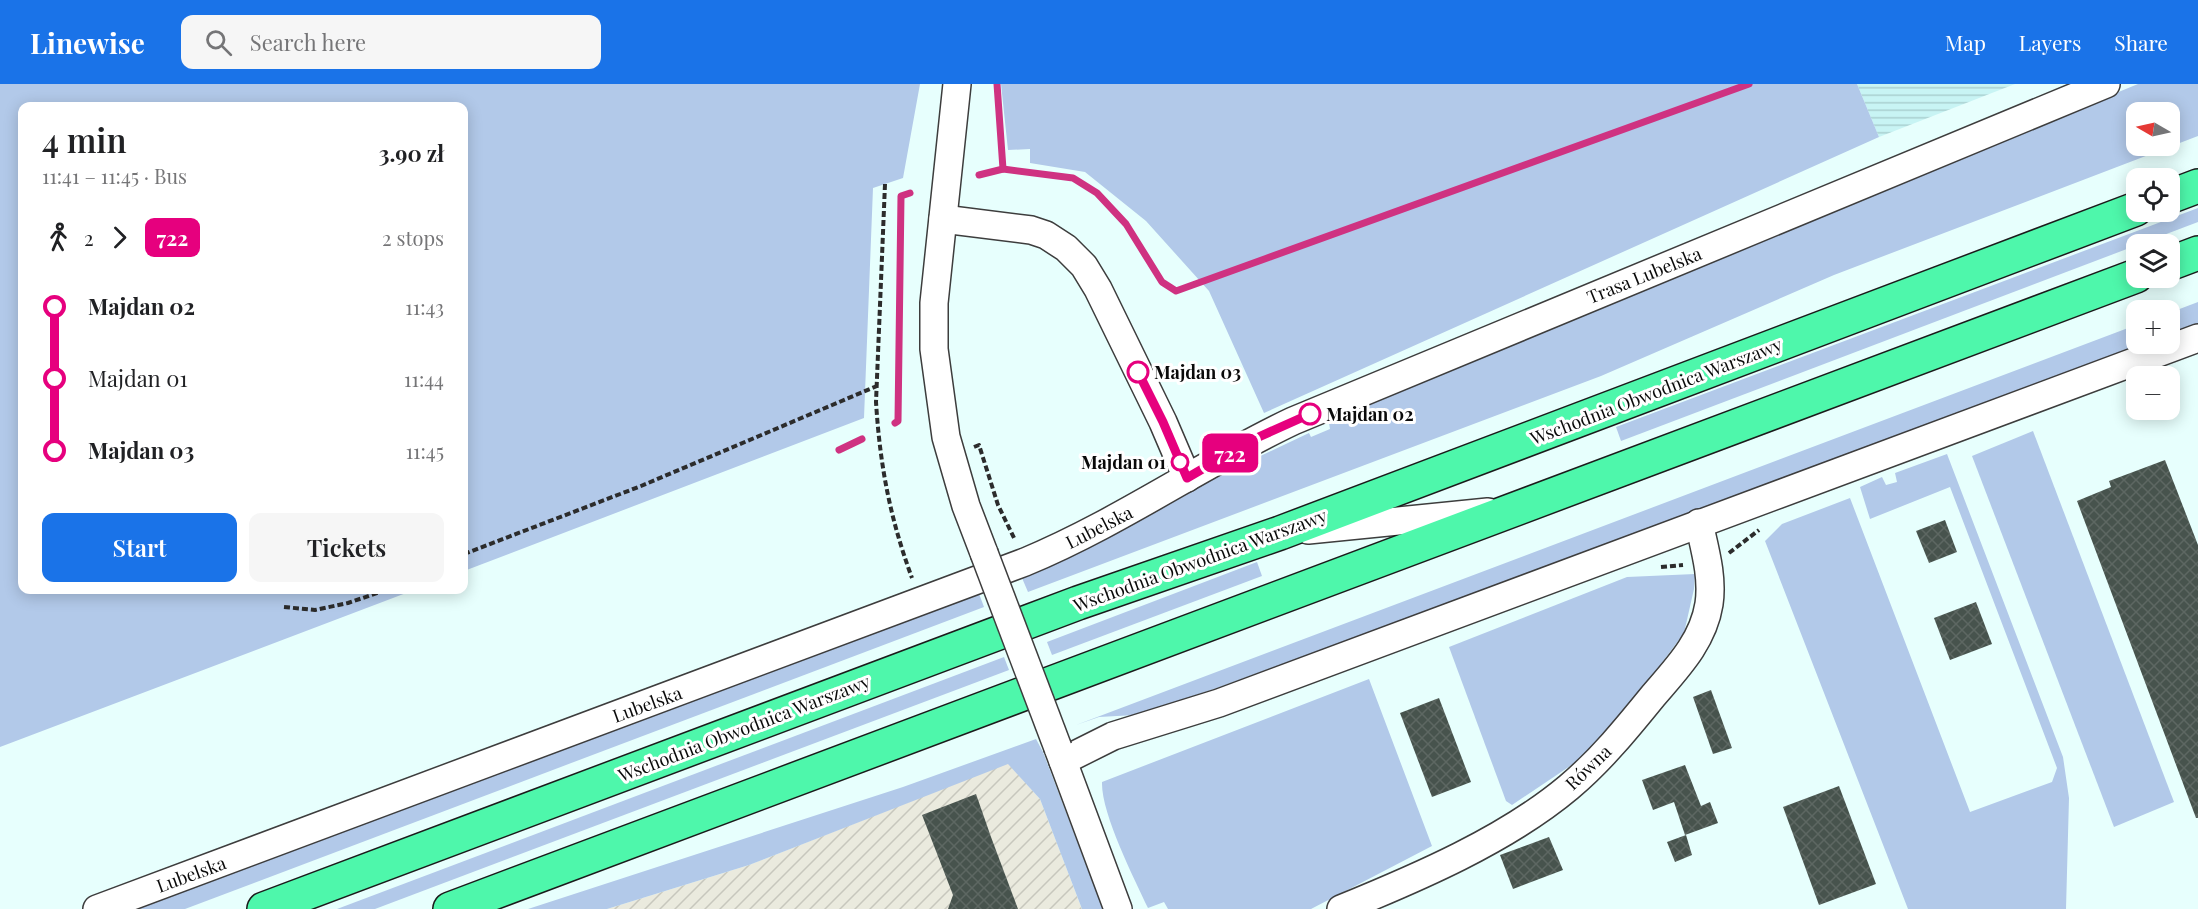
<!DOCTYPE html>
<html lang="en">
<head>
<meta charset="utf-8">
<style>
	body { margin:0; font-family:"Playfair Display",serif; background:#f6f6f6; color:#202124; height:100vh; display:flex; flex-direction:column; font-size:22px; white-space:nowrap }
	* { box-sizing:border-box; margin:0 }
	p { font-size:20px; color:#757577 }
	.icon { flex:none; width:33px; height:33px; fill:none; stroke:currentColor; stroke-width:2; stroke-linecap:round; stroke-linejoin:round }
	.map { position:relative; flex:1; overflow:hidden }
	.panel { position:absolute; left:18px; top:18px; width:450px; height:492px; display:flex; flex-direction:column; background:#fff; border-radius:12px; box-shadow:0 3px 15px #0003 }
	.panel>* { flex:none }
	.badge { padding:0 12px; border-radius:9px; font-size:21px; line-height:39px }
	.needle { width:39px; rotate:279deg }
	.controls { position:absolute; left:2126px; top:18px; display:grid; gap:12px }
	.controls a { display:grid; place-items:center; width:54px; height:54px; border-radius:12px; background:#fff; box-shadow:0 3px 15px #0003; font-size:30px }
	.map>.badge { position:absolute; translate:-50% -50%; box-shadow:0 0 0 3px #fff }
	.legs { display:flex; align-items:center; gap:9px; height:66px; padding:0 24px; font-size:20px }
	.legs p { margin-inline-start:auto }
	.headline { display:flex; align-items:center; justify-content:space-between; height:102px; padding:0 24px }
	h1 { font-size:33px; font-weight:600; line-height:45px }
	.action { display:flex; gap:12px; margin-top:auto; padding:12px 24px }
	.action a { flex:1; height:69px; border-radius:12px; background:#1a73e8; color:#fff; font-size:24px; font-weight:600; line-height:69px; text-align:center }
	.action a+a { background:#f6f6f6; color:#202124 }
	ul { padding:0 24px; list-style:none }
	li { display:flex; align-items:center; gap:21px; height:72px; font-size:22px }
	li i { display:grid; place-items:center; width:9px; height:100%; margin:0 8px; background:currentColor }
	li i::after { content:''; width:15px; height:15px; margin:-8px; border:4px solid; border-radius:50%; background:#fff }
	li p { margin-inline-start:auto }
	li:first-child i { background:linear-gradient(#0000 50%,currentColor 0) }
	li:last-child i { background:linear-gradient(currentColor 50%,#0000 0) }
	header { display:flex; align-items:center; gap:36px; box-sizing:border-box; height:84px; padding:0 30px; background:#1a73e8; color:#fff }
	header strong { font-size:28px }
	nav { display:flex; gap:33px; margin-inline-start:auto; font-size:21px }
	.search { width:420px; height:54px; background:#f6f6f6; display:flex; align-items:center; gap:15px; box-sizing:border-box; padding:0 21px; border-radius:12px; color:#757577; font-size:22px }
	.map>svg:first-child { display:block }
	.industrial { fill:url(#industrial-furrows) }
	.farmland { fill:url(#farmland-rules) }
	.grass { fill:#b2c9e9; fill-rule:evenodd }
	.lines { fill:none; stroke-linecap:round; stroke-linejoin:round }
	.stream { stroke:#cf3281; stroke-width:7 }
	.building { fill:url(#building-cross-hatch) }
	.minor-casing { stroke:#3d3d3d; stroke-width:30 }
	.highway-casing { stroke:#1b1b1b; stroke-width:36 }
	.path { stroke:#2c2c2c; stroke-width:4; stroke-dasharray:6 3; stroke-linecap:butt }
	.minor { stroke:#fff; stroke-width:27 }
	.highway { stroke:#4ef7ab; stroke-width:33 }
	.minor-bridge-casing { stroke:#3d3d3d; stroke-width:30; stroke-linecap:butt }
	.minor-bridge { stroke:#fff; stroke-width:27 }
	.line-1-casing { stroke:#fff; stroke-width:14 }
	.line-1 { stroke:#e6007e; stroke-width:9 }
	.stop-1-dot { fill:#fff; stroke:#e6007e; stroke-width:3 }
	.labels { text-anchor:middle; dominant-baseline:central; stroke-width:6; stroke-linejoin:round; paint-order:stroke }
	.street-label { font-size:18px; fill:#0a0a0a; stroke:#fff }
	.stop-label { font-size:18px; font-weight:bold; fill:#0a0a0a; stroke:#fff; text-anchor:start }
</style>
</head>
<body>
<header>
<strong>Linewise</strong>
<div class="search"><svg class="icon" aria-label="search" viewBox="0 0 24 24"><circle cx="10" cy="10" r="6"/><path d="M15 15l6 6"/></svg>Search here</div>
<nav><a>Map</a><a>Layers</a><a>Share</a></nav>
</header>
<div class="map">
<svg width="2198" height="825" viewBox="0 0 2198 825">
	<defs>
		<pattern id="industrial-furrows" width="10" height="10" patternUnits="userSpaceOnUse" patternTransform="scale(1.5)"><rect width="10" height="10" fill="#eaeade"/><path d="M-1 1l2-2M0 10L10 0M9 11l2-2" fill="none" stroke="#c7c7bd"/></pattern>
		<pattern id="farmland-rules" width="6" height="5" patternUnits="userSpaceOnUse" patternTransform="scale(1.5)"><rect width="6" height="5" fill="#c8f4f4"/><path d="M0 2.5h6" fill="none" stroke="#aad0d0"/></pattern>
		<pattern id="building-cross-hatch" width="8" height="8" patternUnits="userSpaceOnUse" patternTransform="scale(1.5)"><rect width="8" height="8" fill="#47534d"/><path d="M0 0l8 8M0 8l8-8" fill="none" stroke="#5d6762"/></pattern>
	</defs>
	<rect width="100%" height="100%" fill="#e7fffd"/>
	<!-- industrial -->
	<path class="industrial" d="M 1008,679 L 1040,715 L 1082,825 L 607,825 L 749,781 Z"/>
	<!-- farmland -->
	<path class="farmland" d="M 1857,0 L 2015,0 L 1879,53 Z"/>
	<!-- grass -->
	<g class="grass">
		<path d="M 0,0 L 920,0 L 903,94 L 873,104 L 864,334 L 464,487 L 464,22 L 22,22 L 22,506 L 414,506 L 0,663 Z"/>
		<path d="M 1001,0 L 1857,0 L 1879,53 L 1264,329 L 1209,207 L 1146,137 L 1085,88 L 1030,79 L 1030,65 L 1008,66 Z"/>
		<path d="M 2138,0 L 2198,0 L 2198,52 L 1834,191 L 1601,292 L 1028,508 L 1022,494 L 1108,453 L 1251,369 L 1254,375 L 1309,349 L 1311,353 L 1330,345 L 1329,339 L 1362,326 L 1360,320 ZM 2136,28 L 2169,28 L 2169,62 L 2136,62 Z"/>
		<path d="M 2198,124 L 2198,138 L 1621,357 L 1616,343 Z"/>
		<path d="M 2198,218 L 2198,243 L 2169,253 L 2169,229 Z"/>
		<path d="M 2136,241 L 2136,260 L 2148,260 L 1648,446 L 1214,605 L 1135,631 L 1099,633 L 1076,641 Z"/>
		<path d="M 2033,347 L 2174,718 L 2114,743 L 1972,372 Z"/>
		<path d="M 1947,370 L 2063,673 L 2069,714 L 2066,825 L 1908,825 L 1765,457 L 1782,440 L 1850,414 L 1970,728 L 2052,698 L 2057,684 L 1950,403 L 1870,435 L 1860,403 L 1882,393 L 1886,401 L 1897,398 L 1895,389 Z"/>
		<path d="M 1257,478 L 1262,492 L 1052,571 L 1047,558 Z"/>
		<path d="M 1695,490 L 1694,505 L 1684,549 L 1633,618 L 1579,676 L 1512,721 L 1506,717 L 1449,563 L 1627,493 Z"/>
		<path d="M 978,507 L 984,523 L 185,825 L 131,825 Z"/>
		<path d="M 1004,573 L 1009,586 L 375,825 L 337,825 Z"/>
		<path d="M 1369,595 L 1432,762 L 1311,825 L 1168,825 L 1164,818 L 1148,824 C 1134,794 1101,729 1102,698 Z"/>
		<path d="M 1036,655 L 1043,668 L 1103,825 L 1082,825 L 1040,715 L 1008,680 L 749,781 L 607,825 L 528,825 L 903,703 Z"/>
	</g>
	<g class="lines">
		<!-- stream -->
		<g class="stream">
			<path d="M 1003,85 L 1073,94 L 1097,109 L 1126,140 L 1162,198 L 1176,207 L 1749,0"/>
			<path d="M 979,91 L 1003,85 L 997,0"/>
			<path d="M 895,339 L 898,337 L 901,112 L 910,109"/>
			<path d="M 839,366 L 862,355"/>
		</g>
	</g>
	<!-- building -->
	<g class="building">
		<path d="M 2165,376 L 2198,461 L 2198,734 L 2196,734 L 2077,417 L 2111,403 L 2109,397 Z"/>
		<path d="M 1945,436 L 1957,468 L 1929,479 L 1916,447 Z"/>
		<path d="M 1976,518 L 1992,560 L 1950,576 L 1934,534 Z"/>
		<path d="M 1711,606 L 1732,664 L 1713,670 L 1693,613 Z"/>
		<path d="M 1439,614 L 1471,698 L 1432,713 L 1400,629 Z"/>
		<path d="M 1685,681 L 1701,722 L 1710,718 L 1718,739 L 1685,751 L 1674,718 L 1653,726 L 1642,696 Z"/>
		<path d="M 1839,702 L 1876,800 L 1819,821 L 1783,723 Z"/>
		<path d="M 976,710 L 991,753 L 1018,825 L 948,825 L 953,811 L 922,731 Z"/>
		<path d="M 1686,751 L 1692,771 L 1675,778 L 1667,758 Z"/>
		<path d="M 1549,753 L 1563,786 L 1513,805 L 1500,771 Z"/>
	</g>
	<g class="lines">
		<defs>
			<g id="minor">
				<path d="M 957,0 L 934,219 L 934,265 L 946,353 L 966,422 L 984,469"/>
				<path d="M 943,135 L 1031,146 L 1046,151 L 1066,164 L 1084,182 L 1098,205 L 1163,338 L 1187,394"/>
				<path d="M 1308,446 L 1488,428"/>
				<path d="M 1058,664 L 1118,825"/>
				<path d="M 1063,677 L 1113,652 L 1219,619 L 2198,254"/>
				<path d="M 97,825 L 1025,478 C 1119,439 1202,380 1293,337 L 2106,0"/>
				<path d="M 1341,825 C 1417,794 1506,756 1569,703 C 1601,676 1627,644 1653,612 C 1676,585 1703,558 1709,520 C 1713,493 1705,466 1699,439"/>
			</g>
			<g id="highway">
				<path d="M 2169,113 L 2198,102"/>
				<path d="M 2169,180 L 2198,169"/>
				<path d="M 264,825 L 1078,519 L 1280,449 L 2136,125"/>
				<path d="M 450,825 L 2136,192"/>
			</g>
		</defs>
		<!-- minor casing -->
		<use href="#minor" class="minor-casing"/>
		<!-- highway casing -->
		<use href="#highway" class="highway-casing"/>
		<!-- path -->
		<g class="path">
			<path d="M 885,100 L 876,318 C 880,382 890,434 912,494"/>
			<path d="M 974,363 L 979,361 L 998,421 L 1015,456"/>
			<path d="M 1729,469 L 1759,446"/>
			<path d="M 464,470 L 641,402 L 877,302"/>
			<path d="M 1661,483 L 1683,481"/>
			<path d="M 284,523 L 315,526 L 348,519 L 386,506"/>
		</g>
		<!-- minor -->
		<use href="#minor" class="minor"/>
		<!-- highway -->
		<use href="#highway" class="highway"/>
		<defs>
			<path id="minor-bridge" d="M 984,469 L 1058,664"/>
		</defs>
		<!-- minor-bridge casing -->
		<use href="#minor-bridge" class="minor-bridge-casing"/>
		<!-- minor-bridge -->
		<use href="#minor-bridge" class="minor-bridge"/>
	</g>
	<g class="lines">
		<defs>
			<path id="line-1" d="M 1138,288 L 1163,338 L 1187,394 L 1252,356 L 1310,330"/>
		</defs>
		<!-- line-1 casing -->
		<use href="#line-1" class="line-1-casing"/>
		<!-- line-1 -->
		<use href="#line-1" class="line-1"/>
	</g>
	<!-- markers -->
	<g class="stop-1-dot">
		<circle cx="1138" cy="288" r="10"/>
		<circle cx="1310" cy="330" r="10"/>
		<circle cx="1180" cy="378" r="8"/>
	</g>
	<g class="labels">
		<!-- street labels -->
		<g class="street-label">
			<text transform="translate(1644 191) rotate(-22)">Trasa Lubelska</text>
			<text transform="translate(1656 307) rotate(-21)">Wschodnia Obwodnica Warszawy</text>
			<text transform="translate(1099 443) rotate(-27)">Lubelska</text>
			<text transform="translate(1200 476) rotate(-20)">Wschodnia Obwodnica Warszawy</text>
			<text transform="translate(647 620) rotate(-20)">Lubelska</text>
			<text transform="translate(744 644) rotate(-21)">Wschodnia Obwodnica Warszawy</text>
			<text transform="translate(1588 683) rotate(-44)">Równa</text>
			<text transform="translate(191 790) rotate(-20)">Lubelska</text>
		</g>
		<!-- stop labels -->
		<g class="stop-label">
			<text x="1154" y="288">Majdan 03</text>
			<text x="1326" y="330">Majdan 02</text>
			<text x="1166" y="378" text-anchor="end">Majdan 01</text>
		</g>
	</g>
</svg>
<div class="controls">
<a><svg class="needle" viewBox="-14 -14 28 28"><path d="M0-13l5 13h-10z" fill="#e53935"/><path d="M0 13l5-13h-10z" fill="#757577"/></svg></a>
<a><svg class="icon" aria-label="locate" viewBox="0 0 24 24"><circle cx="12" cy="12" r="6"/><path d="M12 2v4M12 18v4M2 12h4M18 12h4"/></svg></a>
<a><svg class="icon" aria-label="layers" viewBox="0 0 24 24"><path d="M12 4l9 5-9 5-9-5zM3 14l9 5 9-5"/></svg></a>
<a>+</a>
<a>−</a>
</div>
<b class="badge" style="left:1230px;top:369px;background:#e6007e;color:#fff">722</b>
<section class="panel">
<div class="headline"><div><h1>4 min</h1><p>11:41 – 11:45 · Bus</p></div><b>3.90 zł</b></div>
<div class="legs"><svg class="icon" aria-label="walk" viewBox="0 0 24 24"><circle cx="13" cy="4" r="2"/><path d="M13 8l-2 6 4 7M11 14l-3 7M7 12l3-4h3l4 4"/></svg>2<svg class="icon" aria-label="forward" viewBox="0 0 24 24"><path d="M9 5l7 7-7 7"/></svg><b class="badge" style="background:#e6007e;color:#fff">722</b><p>2 stops</p></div>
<ul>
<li><i style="color:#e6007e"></i><b>Majdan 02</b><p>11:43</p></li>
<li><i style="color:#e6007e"></i><span>Majdan 01</span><p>11:44</p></li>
<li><i style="color:#e6007e"></i><b>Majdan 03</b><p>11:45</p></li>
</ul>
<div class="action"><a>Start</a><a>Tickets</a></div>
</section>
</div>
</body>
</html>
